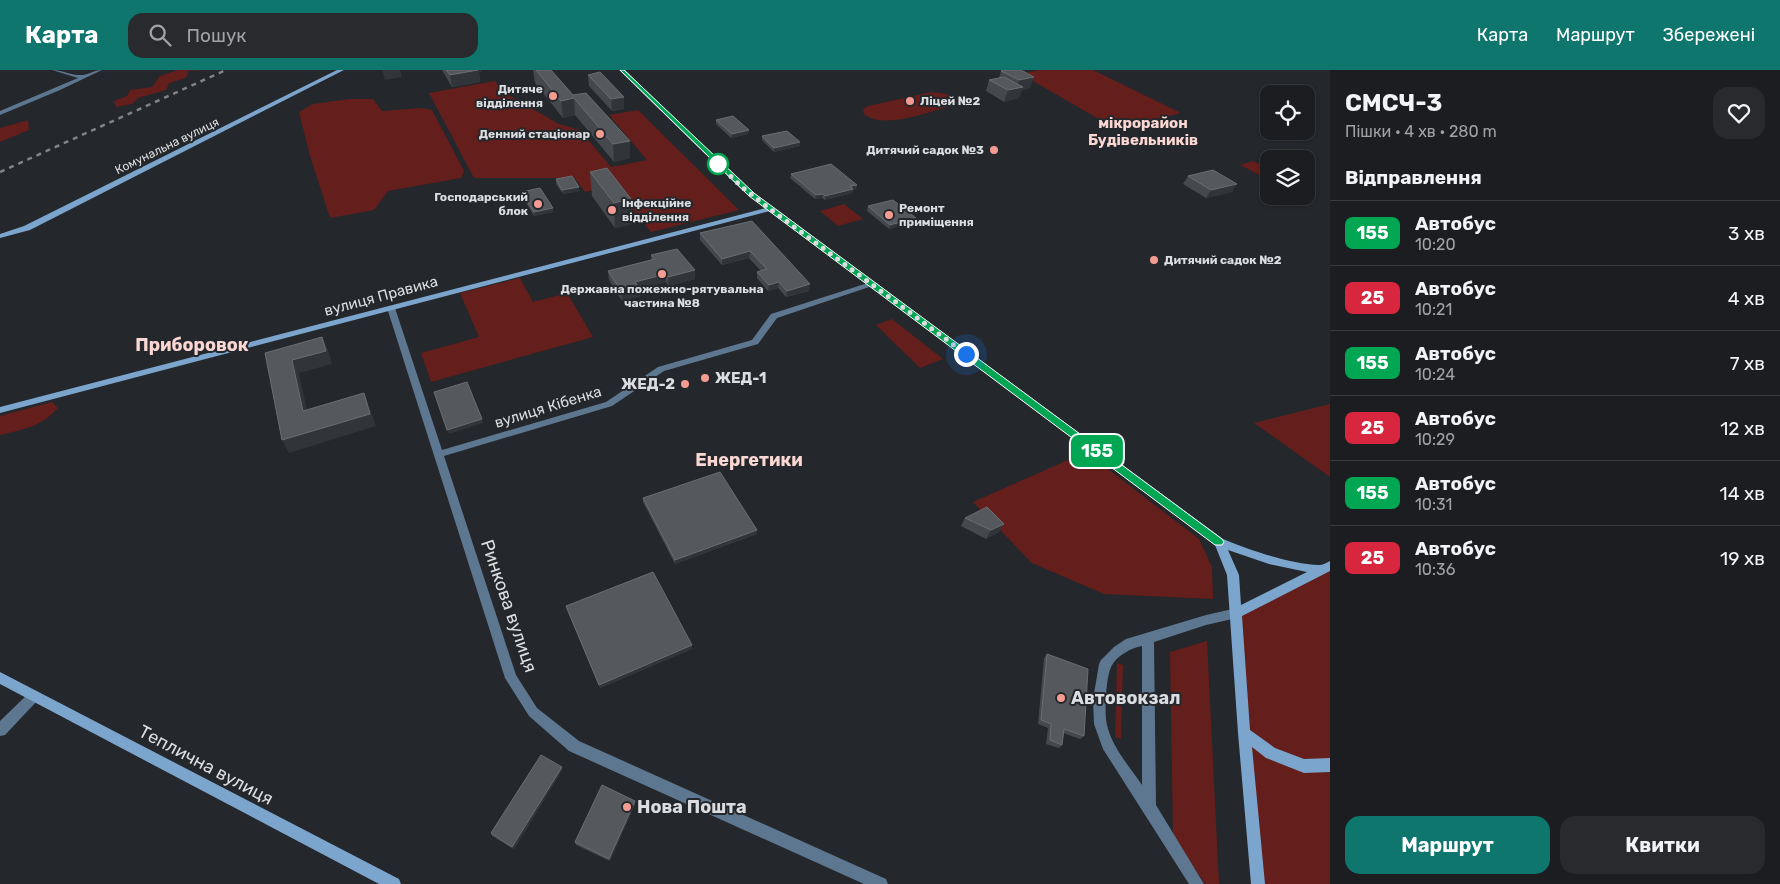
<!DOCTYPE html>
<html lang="uk">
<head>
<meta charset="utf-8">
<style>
	body { margin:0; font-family:Rubik,sans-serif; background:#282a2d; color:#f1f3f6; height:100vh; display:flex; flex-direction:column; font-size:19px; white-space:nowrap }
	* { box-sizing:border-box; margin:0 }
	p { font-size:16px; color:#a0a2a5 }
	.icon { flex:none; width:28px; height:28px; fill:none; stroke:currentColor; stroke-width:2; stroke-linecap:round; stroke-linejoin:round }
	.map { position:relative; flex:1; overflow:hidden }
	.details { display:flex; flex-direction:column; background:#1b1d20; width:450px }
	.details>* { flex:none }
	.badge { padding:0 10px; border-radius:8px; font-size:18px; line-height:32px }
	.controls { position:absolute; left:1260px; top:15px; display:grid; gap:10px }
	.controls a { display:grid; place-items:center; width:55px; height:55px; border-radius:10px; background:#1b1d20; box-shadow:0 1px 4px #0004,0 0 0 1px #393b3e; font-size:25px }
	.you { position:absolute; width:25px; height:25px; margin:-12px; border:4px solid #fff; border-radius:50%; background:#1a73e8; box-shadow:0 0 0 8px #1a73e833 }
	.map>.badge { position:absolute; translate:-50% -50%; box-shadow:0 0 0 2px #fff }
	h2 { padding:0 15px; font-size:19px; line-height:45px }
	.round { display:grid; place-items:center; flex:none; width:52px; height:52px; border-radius:15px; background:#282a2d }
	.head { display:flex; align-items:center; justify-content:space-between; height:85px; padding:0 15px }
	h1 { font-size:24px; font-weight:700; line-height:38px }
	.action { display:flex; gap:10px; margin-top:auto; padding:10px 15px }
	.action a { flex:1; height:58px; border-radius:15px; background:#0f766e; color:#fff; font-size:20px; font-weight:700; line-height:58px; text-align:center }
	.action a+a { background:#282a2d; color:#f1f3f6 }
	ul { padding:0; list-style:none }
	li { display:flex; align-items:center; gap:15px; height:65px; padding:0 15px; border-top:1px solid #393b3e }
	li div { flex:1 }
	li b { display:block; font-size:19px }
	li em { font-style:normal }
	li .badge { min-width:55px; font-weight:700; text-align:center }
	header { display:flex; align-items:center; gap:30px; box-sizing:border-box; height:70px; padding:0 25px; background:#0f766e; color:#fff }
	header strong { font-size:24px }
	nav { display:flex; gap:28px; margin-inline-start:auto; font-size:18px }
	.search { width:350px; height:45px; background:#282a2d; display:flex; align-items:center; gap:12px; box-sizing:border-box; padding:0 18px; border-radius:15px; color:#a0a2a5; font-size:19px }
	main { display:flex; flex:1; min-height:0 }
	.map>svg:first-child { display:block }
	.green { fill:#641e1b }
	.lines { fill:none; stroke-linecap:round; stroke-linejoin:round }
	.street { fill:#5d7790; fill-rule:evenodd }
	.secondary { fill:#7ba5cd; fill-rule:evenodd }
	.rail { stroke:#818387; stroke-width:2.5; stroke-dasharray:5 5; stroke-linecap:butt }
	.wall { fill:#45494d }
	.shaded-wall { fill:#313539 }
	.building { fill:#55595d; stroke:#6a6e71 }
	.line { fill:#00a651; stroke:#fff }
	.walk { stroke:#dbdde0; stroke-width:5; stroke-dasharray:0 9 }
	.poi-dot { fill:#f59c92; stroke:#24272b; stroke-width:2 }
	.stop-dot { fill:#fff; stroke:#00a651; stroke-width:2.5 }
	.labels { text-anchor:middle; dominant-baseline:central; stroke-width:4; stroke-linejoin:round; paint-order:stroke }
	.far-poi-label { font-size:12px; font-weight:bold; fill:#dbdde0; stroke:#24272b; text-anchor:end }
	.far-street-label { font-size:12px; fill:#dbdde0; stroke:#24272b }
	.far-quarter-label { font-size:15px; font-weight:bold; fill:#fad7d3; stroke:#24272b }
	.street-label { font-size:15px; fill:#dbdde0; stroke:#24272b }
	.poi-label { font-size:15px; font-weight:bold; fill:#dbdde0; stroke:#24272b; text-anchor:start }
	.quarter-label { font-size:18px; font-weight:bold; fill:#fad7d3; stroke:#24272b }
	.near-street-label { font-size:18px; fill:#dbdde0; stroke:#24272b }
	.near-poi-label { font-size:18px; font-weight:bold; fill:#dbdde0; stroke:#24272b; text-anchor:start }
</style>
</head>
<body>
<header>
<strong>Карта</strong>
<div class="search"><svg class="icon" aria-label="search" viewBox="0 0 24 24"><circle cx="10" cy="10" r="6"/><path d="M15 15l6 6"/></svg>Пошук</div>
<nav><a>Карта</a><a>Маршрут</a><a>Збережені</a></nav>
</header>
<main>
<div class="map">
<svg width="1330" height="814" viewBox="0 0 1330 814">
	<rect width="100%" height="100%" fill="#24272b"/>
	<!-- green -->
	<g class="green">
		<path d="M 178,0 L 205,0 L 188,1 L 186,8 L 169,13 L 166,20 L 138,28 L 132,34 L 116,37 L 114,31 L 127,26 L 130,20 L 152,17 L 160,6 Z"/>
		<path d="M 1039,0 L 1093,0 L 1181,43 L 1116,59 L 1021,4 Z"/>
		<path d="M 495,11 L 503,22 L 559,54 L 580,60 L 611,97 L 647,90 L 609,45 L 638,40 L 739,140 L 651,162 L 614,116 L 585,122 L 573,106 L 561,108 L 474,108 L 429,23 Z"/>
		<path d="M 931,22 L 947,24 L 955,29 L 956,33 L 951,36 C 928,42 883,60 864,44 L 863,39 L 868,36 Z"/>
		<path d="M 349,29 L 373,29 L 382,41 L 422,38 L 432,40 L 464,101 L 461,108 L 388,121 L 374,140 L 330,148 L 310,86 L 299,42 L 313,34 Z"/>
		<path d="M 28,50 L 29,60 L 0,72 L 0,58 Z"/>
		<path d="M 1253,91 L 1269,99 L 1269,110 L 1240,95 Z"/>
		<path d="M 844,134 L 863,149 L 838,156 L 820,141 Z"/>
		<path d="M 520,208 L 533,232 L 567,223 L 593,267 L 431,312 L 421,283 L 479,267 L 460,223 Z"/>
		<path d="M 892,249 L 943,289 L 920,298 L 876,255 Z"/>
		<path d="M 52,332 L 58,338 C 41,357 24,359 0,365 L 0,346 Z"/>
		<path d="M 1330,334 L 1330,407 L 1254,353 Z"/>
		<path d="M 1086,382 L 1199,469 L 1212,497 L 1213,529 L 1104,524 L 1032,493 L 973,432 Z"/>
		<path d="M 1330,496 L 1330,814 L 1258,814 L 1237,543 Z"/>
		<path d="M 1207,571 L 1219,814 L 1205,814 L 1173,766 L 1170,582 Z"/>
		<path d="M 1117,593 L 1123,595 L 1121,669 L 1115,667 Z"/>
	</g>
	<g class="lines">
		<!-- street -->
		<g class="street">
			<path d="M 52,0 C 62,0 72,6 82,5 C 88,5 94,0 102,0 L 60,20 L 0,45 L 0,41 L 78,8 Z"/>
			<path d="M 871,212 L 874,212 L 878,214 L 777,248 L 758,274 L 664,301 L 612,336 L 444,386 L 516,605 L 537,638 L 579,671 L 886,809 L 888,814 L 864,814 L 569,681 L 529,646 L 505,608 L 387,238 L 391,236 L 395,238 L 442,380 L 606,332 L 658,297 L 752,270 L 771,244 Z"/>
			<path d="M 1237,538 L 1241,539 L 1243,543 L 1241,547 L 1206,555 L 1154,572 L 1156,735 L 1204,814 L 1189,814 L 1103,679 L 1094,654 L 1093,630 L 1099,594 L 1101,590 L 1114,577 L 1126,569 L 1206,545 ZM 1142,576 L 1142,715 C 1129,696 1112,677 1107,655 C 1104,644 1106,607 1111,597 C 1116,586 1131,578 1142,576 Z"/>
			<path d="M 34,620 L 38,622 L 40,626 L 38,630 L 5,665 L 0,666 L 0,651 L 30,622 Z"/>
		</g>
		<!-- secondary -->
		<g class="secondary">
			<path d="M 337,0 L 344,0 L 30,160 L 0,168 L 0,164 L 24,156 Z"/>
			<path d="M 619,0 L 625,0 L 744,116 L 1223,469 C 1250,480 1289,494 1319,495 C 1323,495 1326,493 1330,491 L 1330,501 L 1242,546 L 1250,660 L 1275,678 L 1304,689 L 1330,688 L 1330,702 L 1304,703 L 1266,688 L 1252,677 L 1265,814 L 1251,814 L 1238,663 L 1227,505 L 1215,475 L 770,141 L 0,343 L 0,337 L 766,138 L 740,118 ZM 1228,480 L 1269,494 L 1307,502 L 1241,535 L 1239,505 Z"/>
			<path d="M 0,602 L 399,809 L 401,814 L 379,814 L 0,614 Z"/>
		</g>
		<!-- rail -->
		<path class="rail" d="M 0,102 L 226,0"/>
	</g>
	<!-- wall -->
	<g class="wall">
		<path d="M 442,0 L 482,0 L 482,1 L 479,2 L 480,12 L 452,17 Z"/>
		<path d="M 533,0 L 551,0 L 573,25 L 630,71 L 630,88 L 614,92 L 575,45 L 563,48 L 535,13 Z"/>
		<path d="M 1004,0 L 1030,18 L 1022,20 L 1019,28 L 1004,32 L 986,21 L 989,10 L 999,8 L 1001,1 Z"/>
		<path d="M 588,5 L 624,39 L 612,41 L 589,16 Z"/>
		<path d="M 716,50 L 749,60 L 748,64 L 731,68 L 716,54 Z"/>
		<path d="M 762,66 L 800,72 L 800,76 L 774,82 L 762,70 Z"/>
		<path d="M 590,102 L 631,129 L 632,154 L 615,158 L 592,126 Z"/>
		<path d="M 791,104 L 857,115 L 856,119 L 853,120 L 852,123 L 825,130 L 822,128 L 815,129 L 790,108 Z"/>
		<path d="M 1188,106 L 1232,122 L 1206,128 L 1183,114 Z"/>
		<path d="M 556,109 L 579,117 L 579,121 L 563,124 L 556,114 Z"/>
		<path d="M 521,122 L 554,142 L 534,146 L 522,126 Z"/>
		<path d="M 868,136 L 916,148 L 915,152 L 889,159 L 867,141 Z"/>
		<path d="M 752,151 L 809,221 L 786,227 L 778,218 L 768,221 L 757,208 L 757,202 L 761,201 L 749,188 L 722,195 L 700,170 L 700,163 Z"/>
		<path d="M 651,185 L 695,209 L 668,216 L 666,212 L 639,219 L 640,226 L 622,231 L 609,210 L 608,201 L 651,190 Z"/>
		<path d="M 643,428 L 757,464 L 675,494 L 643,432 Z"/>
		<path d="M 965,448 L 999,462 L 986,469 L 961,456 Z"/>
		<path d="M 566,536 L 692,579 L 600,618 L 567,540 Z"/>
		<path d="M 1047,584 L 1084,666 L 1080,669 L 1063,663 L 1062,675 L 1059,678 L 1046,674 L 1048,658 L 1038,654 L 1044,588 Z"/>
		<path d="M 562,697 L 562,700 L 514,779 L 492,766 L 491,763 Z"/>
		<path d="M 635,731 L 635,734 L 610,791 L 576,775 L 575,772 Z"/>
	</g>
	<!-- shaded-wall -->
	<g class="shaded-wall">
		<path d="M 382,0 L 400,0 L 402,7 L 385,10 Z"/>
		<path d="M 474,0 L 482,0 L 482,1 L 479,2 L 480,12 L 452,17 L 450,5 Z"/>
		<path d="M 1034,7 L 1030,18 L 1022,20 L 1019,28 L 1004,32 L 1008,20 L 1016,19 L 1019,10 Z"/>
		<path d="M 624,27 L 624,39 L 612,41 L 611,29 Z"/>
		<path d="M 574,28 L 575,45 L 563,48 L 561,31 Z"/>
		<path d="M 749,60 L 748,64 L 731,68 L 732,64 Z"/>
		<path d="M 630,71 L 630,88 L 614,92 L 613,74 Z"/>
		<path d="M 800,72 L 800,76 L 774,82 L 774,78 Z"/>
		<path d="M 1237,114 L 1232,122 L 1206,128 L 1211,120 Z"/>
		<path d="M 857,115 L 856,119 L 853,120 L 852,123 L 825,130 L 825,126 Z"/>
		<path d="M 579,117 L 579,121 L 563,124 L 562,120 Z"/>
		<path d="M 823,124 L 822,128 L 815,129 L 816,125 Z"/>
		<path d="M 631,129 L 632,154 L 615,158 L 614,133 Z"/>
		<path d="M 553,138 L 554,142 L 534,146 L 534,142 Z"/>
		<path d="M 916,148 L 915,152 L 889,159 L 890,155 Z"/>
		<path d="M 750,181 L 749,188 L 722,195 L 722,189 Z"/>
		<path d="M 695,200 L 695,209 L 668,216 L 668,207 Z"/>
		<path d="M 666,204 L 666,212 L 639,219 L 640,226 L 622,231 L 622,222 L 635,212 Z"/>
		<path d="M 779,212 L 778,218 L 768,221 L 769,215 Z"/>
		<path d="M 810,214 L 809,221 L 786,227 L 787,221 Z"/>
		<path d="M 322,267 L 328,280 L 332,294 L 299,303 L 310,354 L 303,341 L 292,290 Z"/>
		<path d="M 364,323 L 369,336 L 376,356 L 289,383 L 282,370 Z"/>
		<path d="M 482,349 L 483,353 L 449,364 L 447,360 Z"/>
		<path d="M 1004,454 L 999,462 L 986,469 L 991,460 Z"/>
		<path d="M 757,460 L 757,464 L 675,494 L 675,490 Z"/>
		<path d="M 692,575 L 692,579 L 600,618 L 599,615 Z"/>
		<path d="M 562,697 L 562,700 L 514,779 L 512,777 Z"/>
		<path d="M 635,731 L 635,734 L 610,791 L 609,789 Z"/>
	</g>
	<!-- building -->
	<g class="building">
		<path d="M 446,0 L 478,0 L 450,5 Z"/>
		<path d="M 536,0 L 551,0 L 573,25 L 586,23 L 630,71 L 613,74 L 574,28 L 561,31 Z"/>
		<path d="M 1004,0 L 1021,0 L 1034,7 L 1019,10 L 1001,1 Z"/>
		<path d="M 600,2 L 624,27 L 611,29 L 588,5 Z"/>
		<path d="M 1004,7 L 1023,17 L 1008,20 L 989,10 Z"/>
		<path d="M 733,46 L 749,60 L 732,64 L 716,50 Z"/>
		<path d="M 787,61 L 800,72 L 774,78 L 762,66 Z"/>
		<path d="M 831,94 L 857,115 L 850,116 L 853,119 L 825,126 L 823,124 L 816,125 L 791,104 Z"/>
		<path d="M 607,98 L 631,129 L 614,133 L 590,102 Z"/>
		<path d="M 1213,100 L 1237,114 L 1211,120 L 1188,106 Z"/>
		<path d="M 572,106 L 579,117 L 562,120 L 556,109 Z"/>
		<path d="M 540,118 L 553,138 L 534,142 L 521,122 Z"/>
		<path d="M 893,130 L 916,148 L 890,155 L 868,136 Z"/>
		<path d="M 752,151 L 810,214 L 787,221 L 779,212 L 769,215 L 757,202 L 767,199 L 750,181 L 722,189 L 700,163 Z"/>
		<path d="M 677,179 L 695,200 L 668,207 L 666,204 L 635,212 L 639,218 L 622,222 L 608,201 L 655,189 L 651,185 Z"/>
		<path d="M 322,267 L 326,281 L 292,290 L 303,341 L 364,323 L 370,344 L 282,370 L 265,283 Z"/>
		<path d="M 467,312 L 482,349 L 447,360 L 434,322 Z"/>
		<path d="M 720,402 L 757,460 L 675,490 L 643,428 Z"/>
		<path d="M 987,437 L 1004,454 L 991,460 L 965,448 Z"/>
		<path d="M 653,502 L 692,575 L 599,615 L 566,536 Z"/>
		<path d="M 1047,584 L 1088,599 L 1084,666 L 1064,659 L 1062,675 L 1050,670 L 1051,654 L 1041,650 Z"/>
		<path d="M 541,685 L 562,697 L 512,777 L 491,763 Z"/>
		<path d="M 602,715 L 635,731 L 609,789 L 575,772 Z"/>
	</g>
	<!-- line -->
	<path class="line" d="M 620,0 L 624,0 L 754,123 L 1222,469 L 1224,472 L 1222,475 L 1215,475 L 749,126 Z"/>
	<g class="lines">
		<!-- walk -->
		<path class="walk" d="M 718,94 L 742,117 L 770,139 L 966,284"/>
	</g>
	<!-- markers -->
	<g class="poi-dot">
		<circle cx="553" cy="26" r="5"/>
		<circle cx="910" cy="31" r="5"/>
		<circle cx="600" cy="64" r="5"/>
		<circle cx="994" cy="80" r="5"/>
		<circle cx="538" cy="134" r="5"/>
		<circle cx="612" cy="140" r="5"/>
		<circle cx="889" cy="145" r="5"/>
		<circle cx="1154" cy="190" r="5"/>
		<circle cx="662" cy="204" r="5"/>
		<circle cx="705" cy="308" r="5"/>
		<circle cx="685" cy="314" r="5"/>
		<circle cx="1061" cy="628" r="5"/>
		<circle cx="627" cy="737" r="5"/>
	</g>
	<circle class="stop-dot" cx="718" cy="94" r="10"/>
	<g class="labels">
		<!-- far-poi labels -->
		<g class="far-poi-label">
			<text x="543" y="19">Дитяче<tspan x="543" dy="14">відділення</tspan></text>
			<text x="920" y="31" text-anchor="start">Ліцей №2</text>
			<text x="590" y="64">Денний стаціонар</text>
			<text x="984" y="80">Дитячий садок №3</text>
			<text x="528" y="127">Господарський<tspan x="528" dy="14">блок</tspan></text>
			<text x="622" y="133" text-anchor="start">Інфекційне<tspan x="622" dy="14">відділення</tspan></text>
			<text x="899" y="138" text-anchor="start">Ремонт<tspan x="899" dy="14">приміщення</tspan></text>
			<text x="1164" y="190" text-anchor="start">Дитячий садок №2</text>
			<text x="662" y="219" text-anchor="middle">Державна пожежно-рятувальна<tspan x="662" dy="14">частина №8</tspan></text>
		</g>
		<!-- far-street labels -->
		<g class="far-street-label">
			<text transform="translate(167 76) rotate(-26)">Комунальна вулиця</text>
		</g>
		<!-- far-quarter labels -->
		<g class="far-quarter-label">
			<text x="1143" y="53">мікрорайон<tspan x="1143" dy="17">Будівельників</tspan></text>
		</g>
		<!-- street labels -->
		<g class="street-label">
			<text transform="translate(381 226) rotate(-15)">вулиця Правика</text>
			<text transform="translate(548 337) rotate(-17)">вулиця Кібенка</text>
		</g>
		<!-- poi labels -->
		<g class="poi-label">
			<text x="715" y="308">ЖЕД-1</text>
			<text x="675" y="314" text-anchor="end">ЖЕД-2</text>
		</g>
		<!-- quarter labels -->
		<g class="quarter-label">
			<text x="192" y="275">Приборовок</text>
			<text x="749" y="390">Енергетики</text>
		</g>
		<!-- near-street labels -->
		<g class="near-street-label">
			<text transform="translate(509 536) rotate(71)">Ринкова вулиця</text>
			<text transform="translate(206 695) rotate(28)">Теплична вулиця</text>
		</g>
		<!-- near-poi labels -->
		<g class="near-poi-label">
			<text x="1071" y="628">Автовокзал</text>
			<text x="637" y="737">Нова Пошта</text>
		</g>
	</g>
</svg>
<div class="controls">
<a><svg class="icon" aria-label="locate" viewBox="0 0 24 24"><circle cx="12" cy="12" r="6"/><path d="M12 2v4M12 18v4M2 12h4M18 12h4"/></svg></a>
<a><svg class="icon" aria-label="layers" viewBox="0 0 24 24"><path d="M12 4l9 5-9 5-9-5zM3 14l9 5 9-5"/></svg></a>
</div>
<div class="you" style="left:966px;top:284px"></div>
<b class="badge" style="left:1097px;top:381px;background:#00a651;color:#fff">155</b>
</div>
<section class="details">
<div class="head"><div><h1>СМСЧ-3</h1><p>Пішки · 4 хв · 280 m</p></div><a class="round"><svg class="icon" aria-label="heart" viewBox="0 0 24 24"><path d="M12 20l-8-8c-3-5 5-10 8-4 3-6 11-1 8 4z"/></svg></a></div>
<h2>Відправлення</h2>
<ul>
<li><span class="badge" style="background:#00a651;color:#fff">155</span><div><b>Автобус</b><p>10:20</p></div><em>3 хв</em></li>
<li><span class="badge" style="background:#d7263d;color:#fff">25</span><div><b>Автобус</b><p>10:21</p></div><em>4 хв</em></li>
<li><span class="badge" style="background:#00a651;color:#fff">155</span><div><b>Автобус</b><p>10:24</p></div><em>7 хв</em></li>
<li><span class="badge" style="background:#d7263d;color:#fff">25</span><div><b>Автобус</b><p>10:29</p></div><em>12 хв</em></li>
<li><span class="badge" style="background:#00a651;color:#fff">155</span><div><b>Автобус</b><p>10:31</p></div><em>14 хв</em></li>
<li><span class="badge" style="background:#d7263d;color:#fff">25</span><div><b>Автобус</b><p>10:36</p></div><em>19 хв</em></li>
</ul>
<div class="action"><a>Маршрут</a><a>Квитки</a></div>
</section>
</main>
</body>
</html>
